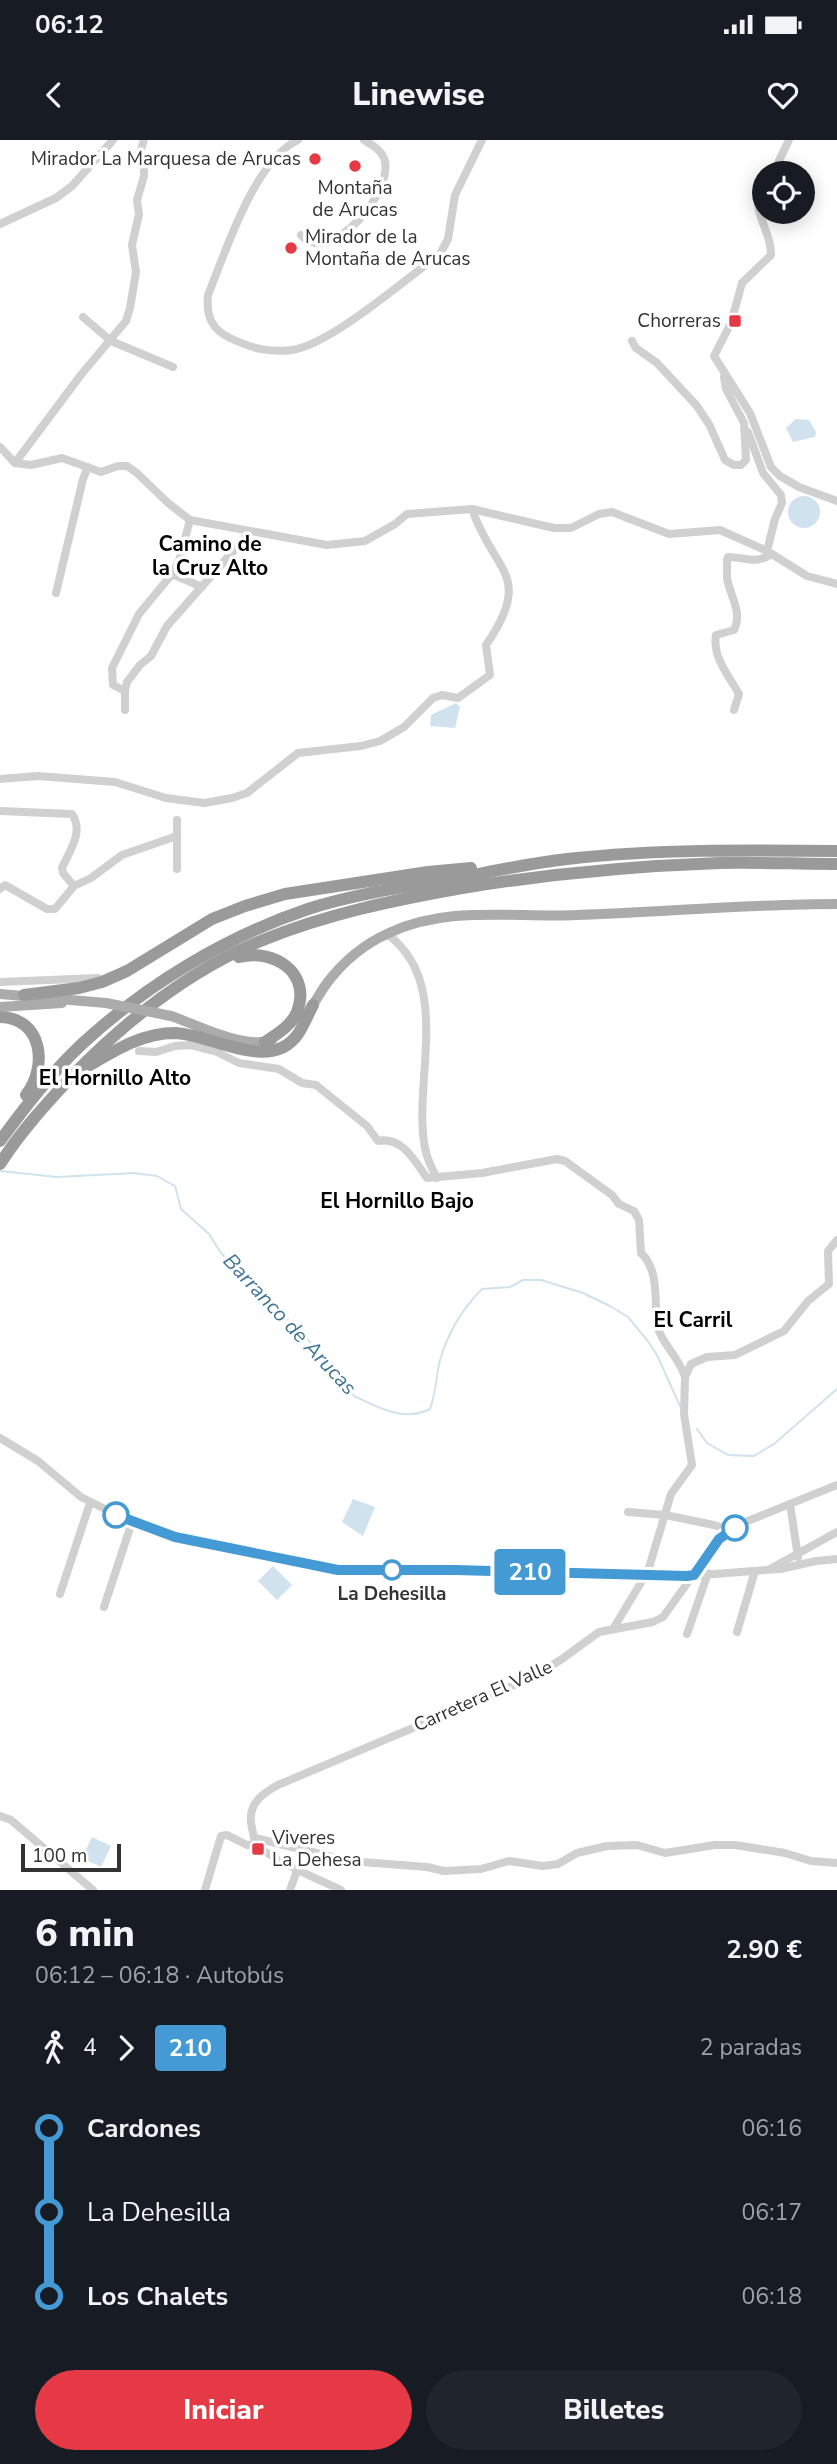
<!DOCTYPE html>
<html lang="es">
<head>
<meta charset="utf-8">
<style>
	body { margin:0; font-family:"Nunito Sans",sans-serif; background:#20242c; color:#f1f3f6; height:100vh; display:flex; flex-direction:column; font-size:26px; white-space:nowrap }
	* { box-sizing:border-box; margin:0 }
	p { font-size:23px; color:#9ea1a6 }
	.icon { flex:none; width:38px; height:38px; fill:none; stroke:currentColor; stroke-width:2; stroke-linecap:round; stroke-linejoin:round }
	.map { position:relative; height:1750px; overflow:hidden }
	.sheet { display:flex; flex-direction:column; background:#171b24; flex:1 }
	.sheet>* { flex:none }
	.badge { padding:0 14px; border-radius:5px; font-size:24px; line-height:46px }
	.controls { position:absolute; left:752px; top:21px; display:grid; gap:14px }
	.controls a { display:grid; place-items:center; width:63px; height:63px; border-radius:50%; background:#171b24; box-shadow:0 4px 18px #0003; font-size:35px }
	.scale { position:absolute; left:21px; bottom:18px; width:100px; box-sizing:border-box; padding-left:7px; border:4px solid #333; border-top:0; font-size:19px; line-height:24px; white-space:nowrap; color:#333; -webkit-text-stroke:5px #fff; paint-order:stroke }
	.map>.badge { position:absolute; translate:-50% -50%; box-shadow:0 0 0 4px #fff }
	.legs { display:flex; align-items:center; gap:10px; height:77px; padding:0 35px; font-size:23px }
	.legs p { margin-inline-start:auto }
	.headline { display:flex; align-items:center; justify-content:space-between; height:119px; padding:0 35px }
	h1 { font-size:38px; font-weight:800; line-height:52px }
	.cta { display:flex; gap:14px; margin-top:auto; padding:14px 35px }
	.cta a { flex:1; height:80px; border-radius:42px; background:#e63946; color:#fff; font-size:28px; font-weight:800; line-height:80px; text-align:center }
	.cta a+a { background:#20242c; color:#f1f3f6 }
	ul { padding:0 35px; list-style:none }
	li { display:flex; align-items:center; gap:24px; height:84px; font-size:26px }
	li i { display:grid; place-items:center; width:10px; height:100%; margin:0 9px; background:currentColor }
	li i::after { content:''; width:18px; height:18px; margin:-9px; border:5px solid; border-radius:50%; background:#171b24 }
	li p { margin-inline-start:auto }
	li:first-child i { background:linear-gradient(#0000 50%,currentColor 0) }
	li:last-child i { background:linear-gradient(currentColor 50%,#0000 0) }
	.status { display:flex; justify-content:space-between; align-items:center; height:49px; padding:0 35px; background:#171b24; direction:ltr }
	.status svg { height:19px; fill:currentColor }
	header { display:flex; justify-content:space-between; align-items:center; height:91px; padding:0 35px; background:#171b24; font-size:32px; font-weight:800 }
	.map>svg:first-child { display:block }
	.water { fill:#cfe2ee }
	.lines { fill:none; stroke-linecap:round; stroke-linejoin:round }
	.stream { stroke:#cfe2ee; stroke-width:2 }
	.minor { stroke:#d0d0d0; stroke-width:8 }
	.major { stroke:#ababab; stroke-width:10 }
	.highway { stroke:#9a9a9a; stroke-width:12 }
	.major-bridge { stroke:#ababab; stroke-width:10 }
	.line-1-casing { stroke:#fff; stroke-width:16 }
	.line-1 { stroke:#449ad5; stroke-width:10 }
	.poi-dot { fill:#e63946; stroke:#fff; stroke-width:2.5 }
	.stop-1-dot { fill:#fff; stroke:#449ad5; stroke-width:3.5 }
	.labels { text-anchor:middle; dominant-baseline:central; stroke-width:7; stroke-linejoin:round; paint-order:stroke }
	.poi-label { font-size:19px; fill:#333; stroke:#fff; text-anchor:end }
	.stop-label { font-size:19px; font-weight:bold; fill:#333; stroke:#fff }
	.street-label { font-size:19px; fill:#333; stroke:#fff }
	.neighbourhood-label { font-size:21px; font-weight:bold; fill:#000; stroke:#fff }
	.water-label { font-size:21px; font-style:italic; fill:#3f7597; stroke:#fff }
</style>
</head>
<body>
<div class="status"><b>06:12</b><svg viewBox="0 0 49 12"><path d="M0 12V9h3v3zM5 12V6h3v6zM10 12V3h3v9zM15 12V0h3v12zM26 1h20v11H26zM47 4h2v5h-2z"/></svg></div>
<header><svg class="icon" aria-label="back" viewBox="0 0 24 24"><path d="M15 5l-7 7 7 7"/></svg>Linewise<svg class="icon" aria-label="heart" viewBox="0 0 24 24"><path d="M12 20l-8-8c-3-5 5-10 8-4 3-6 11-1 8 4z"/></svg></header>
<div class="map">
<svg width="837" height="1750" viewBox="0 0 837 1750">
	<rect width="100%" height="100%" fill="#fff"/>
	<!-- water -->
	<g class="water">
		<path d="M 796,279 L 809,280 L 816,292 L 815,297 L 793,302 L 786,288 Z"/>
		<circle cx="804" cy="372" r="16"/>
		<path d="M 456,563 L 460,567 L 455,588 L 430,586 L 431,575 Z"/>
		<path d="M 353,1359 L 375,1367 L 363,1396 L 342,1382 Z"/>
		<path d="M 273,1426 L 292,1445 L 277,1460 L 258,1441 Z"/>
		<path d="M 92,1697 L 111,1706 L 101,1727 L 82,1718 Z"/>
	</g>
	<g class="lines">
		<!-- stream -->
		<g class="stream">
			<path d="M 0,1031 L 57,1037 L 134,1033 L 157,1036 L 175,1046 L 181,1069 L 209,1094 L 221,1113 L 346,1238 L 354,1256 C 379,1268 404,1282 430,1269 C 436,1253 436,1236 440,1220 C 448,1193 462,1169 482,1149 L 510,1147 L 523,1140 L 541,1140 L 583,1153 L 610,1166 L 628,1177 L 647,1200 L 657,1215 L 680,1266"/>
			<path d="M 697,1289 L 707,1303 L 728,1315 L 754,1316 L 774,1304 L 837,1249"/>
		</g>
		<!-- minor -->
		<g class="minor">
			<path d="M 298,0 C 254,21 226,111 208,155 C 206,175 211,189 230,198 C 251,208 269,213 292,210 C 330,205 406,139 440,114 L 448,99 L 455,55 L 482,0"/>
			<path d="M 773,33 L 789,0"/>
			<path d="M 765,43 C 746,68 772,89 771,115 L 742,143 L 731,183 L 714,216 L 750,273 L 771,327 L 780,336 L 799,347 L 837,361"/>
			<path d="M 0,84 L 56,58 L 72,46 L 113,0"/>
			<path d="M 301,95 C 330,128 396,50 384,18 C 380,9 372,5 364,0"/>
			<path d="M 83,177 L 111,201 L 173,227"/>
			<path d="M 632,201 L 636,208 L 657,223 L 697,266 L 710,286 L 725,320 L 734,325 L 741,325 L 746,320 L 744,283 L 726,249 L 724,237"/>
			<path d="M 748,292 L 763,333 L 781,355 L 782,363 L 775,379 L 767,411"/>
			<path d="M 0,307 L 15,323 L 31,325 L 62,318 L 101,332 L 118,326 L 127,326 L 137,333 L 168,363 L 190,380 L 327,405 L 365,401 L 395,384 L 407,374 L 472,369 L 554,388 L 571,388 L 599,374 L 612,372 L 669,394 L 720,390 L 767,411 L 807,436 L 837,444"/>
			<path d="M 15,323 L 80,236 L 126,181 L 130,168 L 136,132 L 132,105 L 139,74 L 137,60 L 144,36 L 144,28 L 139,16 L 144,0"/>
			<path d="M 172,434 L 202,447"/>
			<path d="M 56,453 L 83,339 L 88,327"/>
			<path d="M 125,551 L 113,545 L 112,528 L 139,474 L 172,434 L 179,421 L 190,380"/>
			<path d="M 125,570 L 125,551 L 127,542 L 140,525 L 151,516 L 167,486 L 250,392"/>
			<path d="M 734,570 L 739,554 C 729,536 712,517 716,495 L 734,490 C 743,472 730,456 727,438 C 727,432 727,426 727,420 L 728,417 C 747,417 753,425 772,414"/>
			<path d="M 0,639 L 38,636 L 115,642 L 166,658 L 204,663 L 232,658 L 247,653 L 298,613 L 361,606 L 380,601 L 404,587 L 433,558 L 442,555 L 458,558 L 490,535 L 486,505 C 535,434 493,432 472,369"/>
			<path d="M 0,671 L 72,674 C 84,692 70,710 62,728 L 63,733 L 74,746"/>
			<path d="M 177,680 L 177,729"/>
			<path d="M 0,749 L 5,745 L 47,769 L 55,769 L 74,746 L 91,738 L 122,715 L 177,696"/>
			<path d="M 387,794 C 454,843 412,941 425,1008 C 427,1019 432,1029 437,1038"/>
			<path d="M 0,842 L 98,838"/>
			<path d="M 139,911 L 156,912 L 175,906 L 190,905 L 217,912 L 239,923 L 279,929 L 302,943 L 316,945 L 367,986 L 378,1001 C 402,996 415,1021 427,1038 L 482,1033 L 557,1019 L 565,1021 L 612,1055 L 619,1064 L 634,1071 L 639,1080 L 641,1113 C 661,1132 653,1163 658,1188 C 661,1202 680,1219 685,1237"/>
			<path d="M 0,1298 L 38,1321 L 81,1357 L 127,1380 L 175,1397 L 338,1430 L 455,1430 L 687,1436 L 780,1429 L 816,1421 L 837,1419"/>
			<path d="M 790,1364 L 798,1417"/>
			<path d="M 628,1372 L 665,1375 L 714,1385 L 720,1387 L 726,1393"/>
			<path d="M 770,1429 L 837,1392"/>
			<path d="M 60,1454 L 90,1363"/>
			<path d="M 104,1467 L 132,1382"/>
			<path d="M 613,1489 L 648,1431 L 671,1354 L 692,1325 L 684,1274 L 685,1237 L 691,1224 L 707,1217 L 735,1215 L 784,1191 L 808,1161 L 829,1144 L 828,1111 L 837,1100"/>
			<path d="M 737,1492 L 755,1431"/>
			<path d="M 687,1494 L 708,1433"/>
			<path d="M 0,1676 L 11,1680 L 93,1750"/>
			<path d="M 255,1698 L 349,1721 L 427,1727 L 444,1731 L 481,1729 L 509,1721 L 543,1726 L 558,1724 L 577,1713 L 607,1706 L 637,1705 L 665,1713 L 715,1705 L 735,1705 L 785,1713 L 811,1721 L 837,1723"/>
			<path d="M 205,1750 L 221,1696 L 227,1695 L 247,1705 L 257,1704"/>
			<path d="M 290,1750 L 298,1728"/>
			<path d="M 341,1750 C 323,1741 266,1718 256,1703 C 253,1696 252,1689 251,1682 C 249,1663 263,1653 278,1645 L 531,1538 L 562,1519 L 599,1492 L 653,1482 L 663,1477 L 719,1399 L 738,1385 L 837,1345"/>
		</g>
		<!-- major -->
		<g class="major">
			<path d="M 0,854 L 106,863"/>
			<path d="M 0,867 L 62,863"/>
			<path d="M 310,869 C 316,861 321,851 327,843 C 343,822 364,804 389,793 C 448,765 514,778 577,775 C 664,772 750,764 837,764"/>
			<path d="M 171,876 C 198,885 244,910 272,900"/>
		</g>
		<!-- highway -->
		<g class="highway">
			<path d="M 239,817 C 274,808 312,833 297,872 C 291,886 277,894 265,902"/>
			<path d="M 24,855 L 79,848 L 102,842 L 127,831 L 212,779 L 245,766 L 285,754 L 428,732 L 471,728"/>
			<path d="M 0,877 C 43,878 48,927 26,955"/>
			<path d="M 90,925 C 117,909 143,893 175,893 C 212,894 270,934 298,894 C 304,885 308,874 313,865"/>
			<path d="M 0,1001 C 25,967 51,933 82,904 C 146,845 225,797 308,769 C 355,754 409,746 458,738 C 494,731 531,723 567,719 C 657,709 747,710 837,711"/>
			<path d="M 0,1024 C 21,991 47,963 74,934 C 127,880 191,829 263,800 C 327,774 394,760 462,748 C 548,734 634,726 720,723 C 759,722 798,724 837,724"/>
		</g>
		<!-- major-bridge -->
		<path class="major-bridge" d="M 106,863 L 171,876"/>
	</g>
	<g class="lines">
		<defs>
			<path id="line-1" d="M 116,1375 L 175,1397 L 338,1430 L 455,1430 L 687,1436 L 694,1435 L 719,1399 L 735,1388"/>
		</defs>
		<!-- line-1 casing -->
		<use href="#line-1" class="line-1-casing"/>
		<!-- line-1 -->
		<use href="#line-1" class="line-1"/>
	</g>
	<!-- markers -->
	<g class="poi-dot">
		<circle cx="315" cy="19" r="7"/>
		<circle cx="355" cy="26" r="7"/>
		<circle cx="291" cy="108" r="7"/>
		<rect x="728" y="174" width="14" height="14" rx="3.5"/>
		<rect x="251" y="1702" width="14" height="14" rx="3.5"/>
	</g>
	<g class="stop-1-dot">
		<circle cx="116" cy="1375" r="12"/>
		<circle cx="735" cy="1388" r="12"/>
		<circle cx="392" cy="1430" r="9"/>
	</g>
	<g class="labels">
		<!-- poi labels -->
		<g class="poi-label">
			<text x="301" y="19">Mirador La Marquesa de Arucas</text>
			<text x="355" y="48" text-anchor="middle">Montaña<tspan x="355" dy="22">de Arucas</tspan></text>
			<text x="305" y="97" text-anchor="start">Mirador de la<tspan x="305" dy="22">Montaña de Arucas</tspan></text>
			<text x="721" y="181">Chorreras</text>
			<text x="272" y="1698" text-anchor="start">Viveres<tspan x="272" dy="22">La Dehesa</tspan></text>
		</g>
		<!-- stop labels -->
		<g class="stop-label">
			<text x="392" y="1454">La Dehesilla</text>
		</g>
		<!-- street labels -->
		<g class="street-label">
			<text transform="translate(483 1556) rotate(-24)">Carretera El Valle</text>
		</g>
		<!-- neighbourhood labels -->
		<g class="neighbourhood-label">
			<text x="210" y="404">Camino de<tspan x="210" dy="24">la Cruz Alto</tspan></text>
			<text x="115" y="938">El Hornillo Alto</text>
			<text x="397" y="1061">El Hornillo Bajo</text>
			<text x="693" y="1180">El Carril</text>
		</g>
		<!-- water labels -->
		<g class="water-label">
			<text transform="translate(290 1184) rotate(47)">Barranco de Arucas</text>
		</g>
	</g>
</svg>
<div class="controls">
<a><svg class="icon" aria-label="locate" viewBox="0 0 24 24"><circle cx="12" cy="12" r="6"/><path d="M12 2v4M12 18v4M2 12h4M18 12h4"/></svg></a>
</div>
<div class="scale">100 m</div>
<b class="badge" style="left:530px;top:1432px;background:#449ad5;color:#fff">210</b>
</div>
<section class="sheet">
<div class="headline"><div><h1>6 min</h1><p>06:12 – 06:18 · Autobús</p></div><b>2.90 €</b></div>
<div class="legs"><svg class="icon" aria-label="walk" viewBox="0 0 24 24"><circle cx="13" cy="4" r="2"/><path d="M13 8l-2 6 4 7M11 14l-3 7M7 12l3-4h3l4 4"/></svg>4<svg class="icon" aria-label="forward" viewBox="0 0 24 24"><path d="M9 5l7 7-7 7"/></svg><b class="badge" style="background:#449ad5;color:#fff">210</b><p>2 paradas</p></div>
<ul>
<li><i style="color:#449ad5"></i><b>Cardones</b><p>06:16</p></li>
<li><i style="color:#449ad5"></i><span>La Dehesilla</span><p>06:17</p></li>
<li><i style="color:#449ad5"></i><b>Los Chalets</b><p>06:18</p></li>
</ul>
<div class="cta"><a>Iniciar</a><a>Billetes</a></div>
</section>
</body>
</html>
